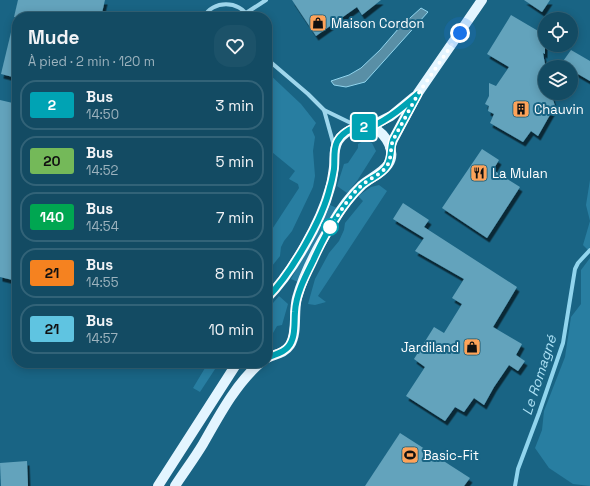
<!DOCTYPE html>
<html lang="fr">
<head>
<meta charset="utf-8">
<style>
	body { margin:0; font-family:"Space Grotesk",sans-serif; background:#1c5269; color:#f1f3f6; height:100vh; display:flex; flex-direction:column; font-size:15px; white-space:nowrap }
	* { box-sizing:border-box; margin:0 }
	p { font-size:13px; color:#9db3be }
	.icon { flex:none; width:22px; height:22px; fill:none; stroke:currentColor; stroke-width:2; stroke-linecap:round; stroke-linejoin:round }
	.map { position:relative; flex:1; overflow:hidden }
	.panel { position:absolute; left:12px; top:12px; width:260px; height:356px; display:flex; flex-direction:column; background:#134b63; border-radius:16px; box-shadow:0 2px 10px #0003,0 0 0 1px #326378 }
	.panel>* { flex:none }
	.badge { padding:0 8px; border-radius:3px; font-size:14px; line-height:26px }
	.controls { position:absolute; left:538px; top:12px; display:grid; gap:8px }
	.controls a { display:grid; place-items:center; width:40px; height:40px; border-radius:50%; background:#134b63; box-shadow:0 2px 10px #0003,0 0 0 1px #326378; font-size:20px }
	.you { position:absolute; width:20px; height:20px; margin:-10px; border:3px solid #fff; border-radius:50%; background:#1a73e8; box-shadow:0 0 0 6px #1a73e833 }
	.map>.badge { position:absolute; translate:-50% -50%; box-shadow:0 0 0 2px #fff }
	.round { display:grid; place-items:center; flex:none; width:42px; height:42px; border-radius:16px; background:#1c5269 }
	.overview { display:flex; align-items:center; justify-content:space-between; height:68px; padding:0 16px }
	h1 { font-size:19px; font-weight:700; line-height:30px }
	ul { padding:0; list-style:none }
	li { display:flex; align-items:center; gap:12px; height:50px; margin:0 8px 6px; padding:0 8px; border:2px solid #326378; border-radius:16px }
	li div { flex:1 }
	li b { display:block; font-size:15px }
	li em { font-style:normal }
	li .badge { min-width:44px; font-weight:700; text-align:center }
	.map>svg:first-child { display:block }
	.green { fill:#287ea1 }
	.water { fill:#598fa6; stroke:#91d5ee }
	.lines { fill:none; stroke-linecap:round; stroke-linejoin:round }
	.stream { stroke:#91d5ee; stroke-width:4 }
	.building { fill:#64a3bc; filter:url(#shadow) }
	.street { stroke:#9ed6ec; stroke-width:4 }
	.primary { stroke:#e3f5ff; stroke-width:10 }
	.line-casing { stroke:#fff; stroke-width:9 }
	.line { stroke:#00a3b4; stroke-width:6 }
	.walk { stroke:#fff; stroke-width:4; stroke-dasharray:0 7.2 }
	.stop-dot { fill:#fff; stroke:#00a3b4; stroke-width:2 }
	.labels { text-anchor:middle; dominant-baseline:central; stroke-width:4; stroke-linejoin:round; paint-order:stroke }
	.poi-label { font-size:13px; fill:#fff; stroke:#196484; text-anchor:start }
	.water-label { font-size:14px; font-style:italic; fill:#aadff3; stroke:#196484 }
</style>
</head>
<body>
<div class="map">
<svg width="590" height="486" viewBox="0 0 590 486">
	<defs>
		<filter id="shadow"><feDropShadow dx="2.5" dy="4.5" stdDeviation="0" flood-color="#0009"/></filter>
	</defs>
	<rect width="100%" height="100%" fill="#196484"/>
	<!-- green -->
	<g class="green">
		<path d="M 267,72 L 301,104 L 316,123 L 312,130 L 315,137 L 313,151 L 315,176 L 313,187 L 292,231 L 284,241 L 281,247 L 280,256 L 268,271 L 267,270 L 267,237 L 299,188 L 298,184 L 289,179 L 295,171 L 267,148 Z"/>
		<path d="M 365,140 L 372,143 L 376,151 L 357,181 L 347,193 L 337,186 L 344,164 L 348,163 L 358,148 L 358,144 Z"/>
		<path d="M 590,180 L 590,252 L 583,245 L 590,221 L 586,205 Z"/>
		<path d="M 379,185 L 387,191 L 318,296 L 326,302 L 315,305 L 308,304 L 315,279 L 329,253 L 339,241 L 344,230 L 345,223 L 363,201 L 358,196 L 371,187 Z"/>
		<path d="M 330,205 L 337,208 L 298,282 L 291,279 L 323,221 Z"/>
		<path d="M 590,258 L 590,486 L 573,484 L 549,468 L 535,448 L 542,430 L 544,411 L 565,357 L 571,317 L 581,304 L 581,270 Z"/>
		<path d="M 279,296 L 288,304 L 282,325 L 277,326 L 269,340 L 269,345 L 267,345 L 267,310 Z"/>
		<path d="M 208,363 L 219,363 L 200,392 L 193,388 Z"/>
	</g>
	<!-- water -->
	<path class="water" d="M 421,8 L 428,12 L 365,82 L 346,87 L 334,85 L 331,81 L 349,75 L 361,68 L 380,50 L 399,28 Z"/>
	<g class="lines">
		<!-- stream -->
		<path class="stream" d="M 515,486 L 518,469 L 539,413 L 563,343 L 575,269 L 578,263 L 590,250"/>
	</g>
	<!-- building -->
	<g class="building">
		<path d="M 18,0 L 105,0 L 101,17 L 14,17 Z"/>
		<path d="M 292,0 L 381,0 L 362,15 L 357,7 L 316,36 Z"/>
		<path d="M 524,0 L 550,0 L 542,12 Z"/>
		<path d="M 511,15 L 545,35 L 545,54 L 543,53 L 545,64 L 545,93 L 551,93 L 555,106 L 538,136 L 531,131 L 523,142 L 490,123 L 494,114 L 488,111 L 489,106 L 485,104 L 489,96 L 489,83 L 496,86 L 509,67 L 487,54 Z"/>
		<path d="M 13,24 L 17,25 L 17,78 L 1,74 Z"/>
		<path d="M 571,50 L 590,61 L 590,81 L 571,70 L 571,67 L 566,67 L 561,64 Z"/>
		<path d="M 0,100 L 17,104 L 17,281 L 0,277 Z"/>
		<path d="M 482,149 L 499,160 L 493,170 L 520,187 L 487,238 L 442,208 Z"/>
		<path d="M 403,203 L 429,220 L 424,227 L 517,287 L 493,327 L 522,344 L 516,355 L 525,361 L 518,371 L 509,365 L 494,387 L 484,405 L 474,398 L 464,412 L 455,407 L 445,421 L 406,396 L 425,367 L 414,359 L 434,327 L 444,333 L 462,304 L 452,298 L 464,279 L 415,251 L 424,238 L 393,219 Z"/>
		<path d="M 400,433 L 470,478 L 464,486 L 365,486 Z"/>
		<path d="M 27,461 L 28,486 L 1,486 L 0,463 Z"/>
	</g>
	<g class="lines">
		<!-- street -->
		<g class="street">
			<path d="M 246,13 L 266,0"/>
			<path d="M 204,17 C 212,0 240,0 248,17"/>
			<path d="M 267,59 L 308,94 L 324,110 L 357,126"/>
			<path d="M 324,110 L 334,146"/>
		</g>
		<!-- primary -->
		<g class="primary">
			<path d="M 369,127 L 391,116 L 414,97"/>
			<path d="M 390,147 L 393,140 L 418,93 L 482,0"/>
			<path d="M 267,298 C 292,273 321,222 330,188 C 332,182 333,174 334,167 C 335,159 333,149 338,141 C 345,129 362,124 375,129 C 382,132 386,138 389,144 C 399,167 375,174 362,185 C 350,196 340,210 332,224 C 319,245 304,273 297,298 C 293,312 298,332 290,345 C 284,354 275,354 267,358"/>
			<path d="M 158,486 L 237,363"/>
			<path d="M 175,486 C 184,472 194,459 203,444 C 219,416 235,385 260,363"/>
		</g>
	</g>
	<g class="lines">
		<defs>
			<path id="line" d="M 267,298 C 290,275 323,219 330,187 C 332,181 333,175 334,169 C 335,160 333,150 337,142 C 341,134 350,128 359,127 C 363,127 367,128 371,127 C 389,119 404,106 418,94 L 393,140 C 390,148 392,158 387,166 C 381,176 369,178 361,186 C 340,207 325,234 313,261 C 305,277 296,294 295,312 C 294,323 296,338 288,347 C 282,354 274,354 267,358"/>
		</defs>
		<!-- line casing -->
		<use href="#line" class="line-casing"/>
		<!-- line -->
		<use href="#line" class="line"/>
		<!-- walk -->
		<path class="walk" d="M 330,227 C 340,213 349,196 362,185 C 370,178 381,175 387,166 C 392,158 390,148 393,140 L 418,94 L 460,33"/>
	</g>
	<!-- icons -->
	<defs>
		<symbol id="shop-square" viewBox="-11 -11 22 22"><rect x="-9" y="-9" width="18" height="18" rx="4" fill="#fea359" stroke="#196484"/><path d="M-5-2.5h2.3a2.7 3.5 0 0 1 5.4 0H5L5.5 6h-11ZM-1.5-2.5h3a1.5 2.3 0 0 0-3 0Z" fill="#111"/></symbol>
		<symbol id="building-square" viewBox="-11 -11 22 22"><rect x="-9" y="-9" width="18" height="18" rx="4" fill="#fea359" stroke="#196484"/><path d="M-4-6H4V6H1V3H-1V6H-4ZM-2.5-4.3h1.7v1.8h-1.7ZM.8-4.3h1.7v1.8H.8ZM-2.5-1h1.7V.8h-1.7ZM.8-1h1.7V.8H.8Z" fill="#111"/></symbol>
		<symbol id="restaurant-square" viewBox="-11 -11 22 22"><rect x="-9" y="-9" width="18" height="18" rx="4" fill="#fea359" stroke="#196484"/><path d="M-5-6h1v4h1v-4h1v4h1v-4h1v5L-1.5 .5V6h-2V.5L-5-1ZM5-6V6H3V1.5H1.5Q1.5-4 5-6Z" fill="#111"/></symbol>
		<symbol id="stadium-square" viewBox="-11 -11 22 22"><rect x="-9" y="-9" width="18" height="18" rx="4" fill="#fea359" stroke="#196484"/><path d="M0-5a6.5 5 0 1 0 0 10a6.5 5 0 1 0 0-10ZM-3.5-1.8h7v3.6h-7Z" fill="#111"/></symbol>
	</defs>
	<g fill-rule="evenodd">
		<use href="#shop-square" x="308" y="13" width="20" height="20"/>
		<use href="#building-square" x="511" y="99" width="20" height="20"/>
		<use href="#restaurant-square" x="469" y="163" width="20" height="20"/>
		<use href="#shop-square" x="462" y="337" width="20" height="20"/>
		<use href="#stadium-square" x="400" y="445" width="20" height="20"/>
	</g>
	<!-- markers -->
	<circle class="stop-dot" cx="330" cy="227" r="8"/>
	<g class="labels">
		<!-- poi labels -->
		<g class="poi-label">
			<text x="331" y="23">Maison Cordon</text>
			<text x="534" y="109">Chauvin</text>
			<text x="492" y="173">La Mulan</text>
			<text x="459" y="347" text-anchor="end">Jardiland</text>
			<text x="423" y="455">Basic-Fit</text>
		</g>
		<!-- water labels -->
		<g class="water-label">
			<text transform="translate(539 375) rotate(-72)">Le Romagné</text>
		</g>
	</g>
</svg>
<div class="controls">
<a><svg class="icon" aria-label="locate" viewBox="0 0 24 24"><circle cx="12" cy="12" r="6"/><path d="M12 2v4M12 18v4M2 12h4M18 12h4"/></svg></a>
<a><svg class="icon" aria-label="layers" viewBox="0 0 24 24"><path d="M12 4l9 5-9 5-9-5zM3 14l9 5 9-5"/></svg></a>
</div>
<div class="you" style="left:460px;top:33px"></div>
<b class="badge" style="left:364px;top:127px;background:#00a3b4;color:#fff">2</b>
<section class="panel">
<div class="overview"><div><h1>Mude</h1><p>À pied · 2 min · 120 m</p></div><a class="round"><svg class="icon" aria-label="heart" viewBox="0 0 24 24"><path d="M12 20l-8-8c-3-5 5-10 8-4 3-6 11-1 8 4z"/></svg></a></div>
<ul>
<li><span class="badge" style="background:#00a3b4;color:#fff">2</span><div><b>Bus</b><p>14:50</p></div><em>3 min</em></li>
<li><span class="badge" style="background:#74b959;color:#111">20</span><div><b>Bus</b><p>14:52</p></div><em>5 min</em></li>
<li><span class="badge" style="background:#00a651;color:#fff">140</span><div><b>Bus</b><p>14:54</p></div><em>7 min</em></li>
<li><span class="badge" style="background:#f58220;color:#111">21</span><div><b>Bus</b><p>14:55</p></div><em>8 min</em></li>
<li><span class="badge" style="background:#5fc4e1;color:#111">21</span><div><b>Bus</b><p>14:57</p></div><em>10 min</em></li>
</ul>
</section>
</div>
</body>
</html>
